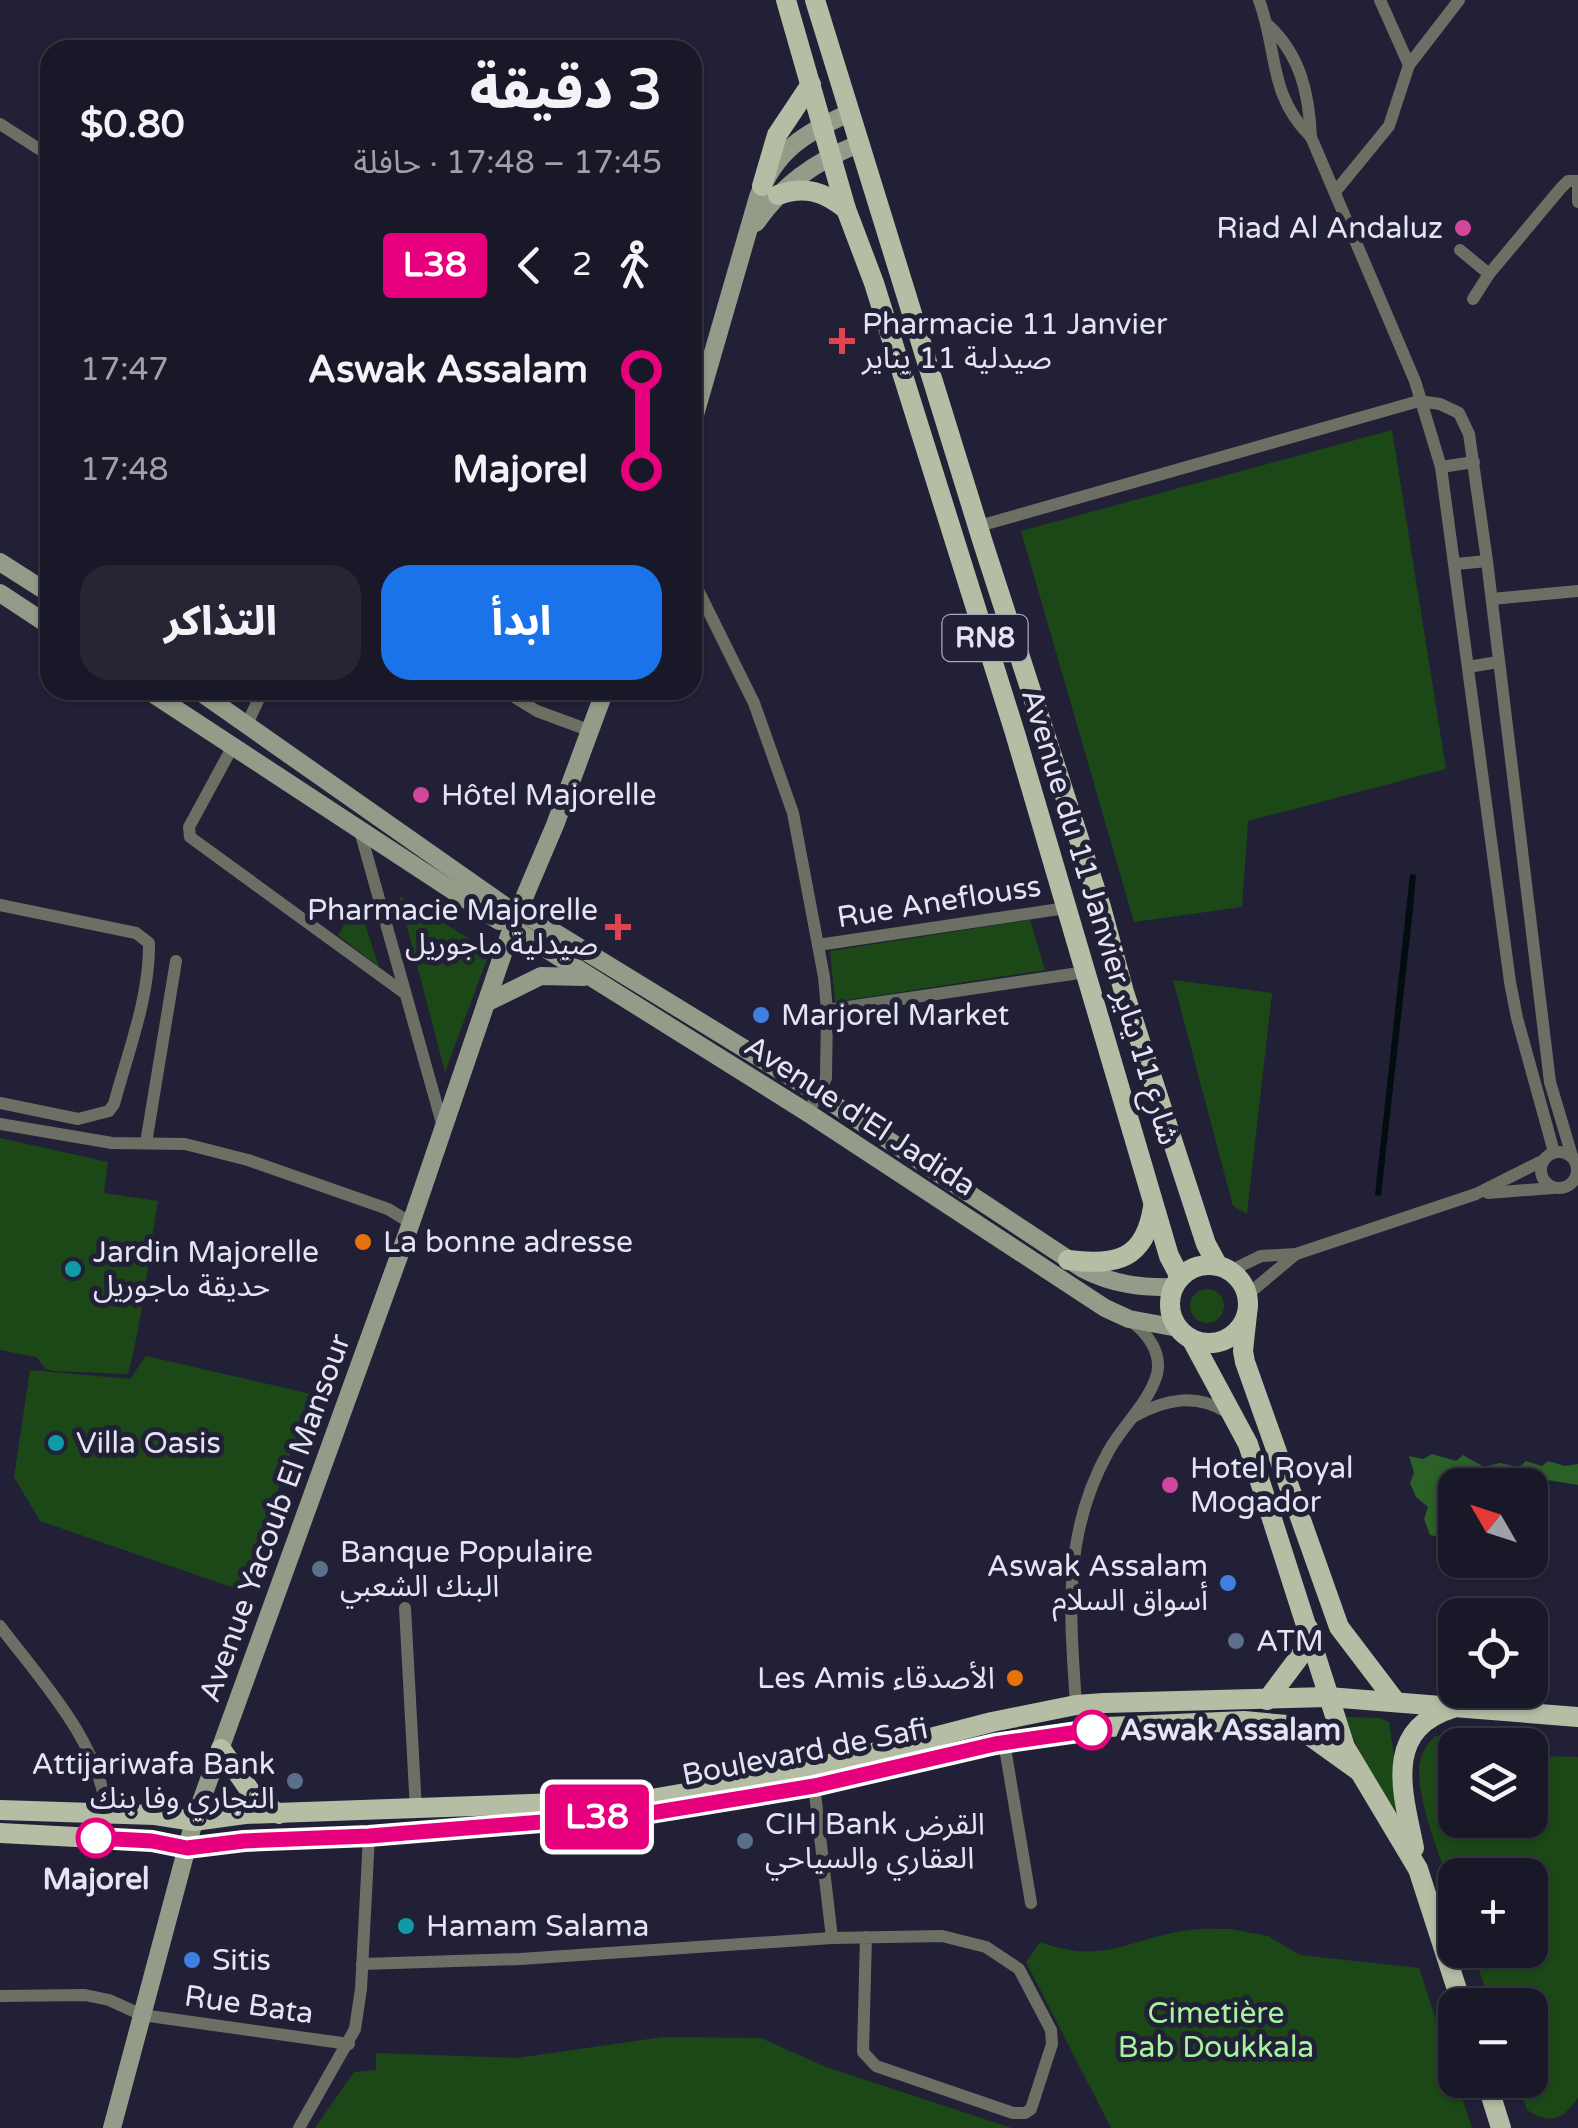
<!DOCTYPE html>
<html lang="ar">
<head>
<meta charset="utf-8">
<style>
	body { margin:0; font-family:"Varela Round","Noto Sans Arabic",sans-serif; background:#262534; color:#f1f3f6; direction:rtl; height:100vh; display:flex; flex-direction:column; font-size:38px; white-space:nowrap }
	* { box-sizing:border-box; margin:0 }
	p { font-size:32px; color:#9fa0a8 }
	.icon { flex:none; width:55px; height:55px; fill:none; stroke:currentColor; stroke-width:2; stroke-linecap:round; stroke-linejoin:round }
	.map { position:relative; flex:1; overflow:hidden; direction:ltr }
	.sheet { position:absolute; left:40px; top:40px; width:662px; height:660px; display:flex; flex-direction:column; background:#191828; border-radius:30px; box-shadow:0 2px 8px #0004,0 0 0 2px #373745; direction:rtl }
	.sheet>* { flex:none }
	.badge { padding:0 20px; border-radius:8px; font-size:35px; line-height:65px }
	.needle { width:65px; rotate:309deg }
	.tools { position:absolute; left:1438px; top:1468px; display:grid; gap:20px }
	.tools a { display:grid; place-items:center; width:110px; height:110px; border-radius:20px; background:#191828; box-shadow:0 2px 8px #0004,0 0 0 2px #373745; font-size:50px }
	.map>.badge { position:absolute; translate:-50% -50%; box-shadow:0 0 0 5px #fff }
	.legs { display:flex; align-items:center; gap:15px; height:110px; padding:0 40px; font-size:32px }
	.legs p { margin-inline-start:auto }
	.overview { display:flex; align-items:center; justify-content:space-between; height:170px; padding:0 40px }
	h1 { font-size:55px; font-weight:800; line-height:75px }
	.primary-button { display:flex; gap:20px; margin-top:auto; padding:20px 40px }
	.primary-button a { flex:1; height:115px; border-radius:30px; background:#1a73e8; color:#fff; font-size:40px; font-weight:800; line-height:115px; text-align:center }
	.primary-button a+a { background:#262534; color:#f1f3f6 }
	ul { padding:0 40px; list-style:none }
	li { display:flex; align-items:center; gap:35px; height:100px; font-size:38px }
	li i { display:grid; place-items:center; width:15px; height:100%; margin:0 12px; background:currentColor }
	li i::after { content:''; width:25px; height:25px; margin:-12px; border:8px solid; border-radius:50%; background:#191828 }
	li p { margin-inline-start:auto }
	li:first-child i { background:linear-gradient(#0000 50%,currentColor 0) }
	li:last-child i { background:linear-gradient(currentColor 50%,#0000 0) }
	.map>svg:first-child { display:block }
	.green { fill:#1c4817 }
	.forest { fill:#2b6026 }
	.water { fill:#020d10 }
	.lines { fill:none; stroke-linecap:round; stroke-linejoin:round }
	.minor { stroke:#6c7064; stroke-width:12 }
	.secondary { stroke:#959b89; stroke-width:18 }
	.primary { stroke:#b5bda5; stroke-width:20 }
	.line-1-casing { stroke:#fff; stroke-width:22 }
	.line-1 { stroke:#e6007e; stroke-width:15 }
	.hotel-dot { fill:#d1479c; stroke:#212036; stroke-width:4 }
	.health-dot { fill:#e0444e; stroke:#212036; stroke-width:4 }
	.shop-dot { fill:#3f7fe0; stroke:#212036; stroke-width:4 }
	.food-dot { fill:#e8710a; stroke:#212036; stroke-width:4 }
	.culture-dot { fill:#0f9aa8; stroke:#212036; stroke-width:4 }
	.service-dot { fill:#5c6f8a; stroke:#212036; stroke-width:4 }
	.stop-1-dot { fill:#fff; stroke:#e6007e; stroke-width:5 }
	.labels { text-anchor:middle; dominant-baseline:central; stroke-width:10; stroke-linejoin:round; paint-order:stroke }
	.shield { fill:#212036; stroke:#aaa9bb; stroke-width:2.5 }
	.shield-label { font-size:28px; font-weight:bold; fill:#e4e4f4 }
	.poi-label { font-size:30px; fill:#e4e4f4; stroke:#212036; text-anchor:start }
	.street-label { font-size:30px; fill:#e4e4f4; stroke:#212036 }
	.stop-label { font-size:30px; font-weight:bold; fill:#e4e4f4; stroke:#212036; text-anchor:start }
	.park-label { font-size:30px; fill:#a8f39f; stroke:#212036 }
</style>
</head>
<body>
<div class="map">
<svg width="1578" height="2128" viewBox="0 0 1578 2128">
	<rect width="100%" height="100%" fill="#212036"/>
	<!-- green -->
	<g class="green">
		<path d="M 1392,430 L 1446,769 L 1248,821 L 1242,907 L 1134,922 L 1021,531 Z"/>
		<path d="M 399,896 L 490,951 L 445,1072 Z"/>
		<path d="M 358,903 L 379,967 L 338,935 Z"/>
		<path d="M 1030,920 L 1045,970 L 835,1002 L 830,951 Z"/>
		<path d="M 1173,980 L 1272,993 L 1247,1214 L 1233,1206 Z"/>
		<path d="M 0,1138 L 108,1162 L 104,1193 L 158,1201 C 148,1259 143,1317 128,1374 L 53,1371 L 46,1369 L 36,1357 L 0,1350 Z"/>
		<circle cx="1207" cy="1306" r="17"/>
		<path d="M 146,1356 L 311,1394 L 243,1591 L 40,1521 L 14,1477 L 30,1370 L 130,1379 Z"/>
		<path d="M 1346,1717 L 1379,1718 L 1389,1722 L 1405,1833 C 1387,1794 1358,1759 1346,1717 Z"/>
		<path d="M 1457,1735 L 1529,1745 L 1455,1745 L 1455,1820 L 1530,1820 L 1530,1747 L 1538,1756 L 1578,1757 L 1578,2098 C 1562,2120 1551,2125 1527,2110 L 1516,2080 L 1530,2080 L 1530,2005 L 1491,2005 L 1472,1950 L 1530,1950 L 1530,1875 L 1455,1875 L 1455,1900 C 1444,1867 1418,1804 1419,1771 C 1419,1756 1426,1746 1435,1736 Z"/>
		<path d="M 1230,1929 L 1268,1936 L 1300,1955 L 1419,1968 L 1472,2128 L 1111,2128 L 1026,1962 L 1040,1942 C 1106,1966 1128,1938 1190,1930 C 1203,1928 1217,1929 1230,1929 Z"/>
		<path d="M 663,2037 L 761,2038 L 826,2067 L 1012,2128 L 315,2128 L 354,2072 L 376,2070 L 376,2053 L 517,2058 Z"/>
	</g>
	<!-- forest -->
	<path class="forest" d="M 1432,1454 L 1456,1461 L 1463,1455 L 1484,1467 L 1500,1463 L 1519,1467 L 1526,1461 L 1542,1466 L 1548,1461 L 1565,1466 L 1578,1464 L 1578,1485 L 1535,1478 L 1522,1485 L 1455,1485 L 1455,1545 L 1450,1539 L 1430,1535 L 1424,1519 L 1428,1507 L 1416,1497 L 1410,1483 L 1414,1473 L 1409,1456 L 1423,1459 Z"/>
	<!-- water -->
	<path class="water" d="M 1410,874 L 1416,875 L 1413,909 L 1381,1196 L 1375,1195 Z"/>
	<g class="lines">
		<!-- minor -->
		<g class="minor">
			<path d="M 1259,0 C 1278,51 1268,95 1311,137 L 1415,381 L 1441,467 L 1510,982 L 1517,1018 L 1554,1152"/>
			<path d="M 1380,0 L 1409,65"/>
			<path d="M 1269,26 C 1301,56 1309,95 1311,137"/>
			<path d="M 0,124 L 50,156"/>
			<path d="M 1578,181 L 1578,202"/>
			<path d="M 1335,192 L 1389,126 L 1409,65 L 1459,0"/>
			<path d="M 1460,250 L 1489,274"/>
			<path d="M 1473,299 L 1489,274 L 1561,188 L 1568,181 L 1577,181"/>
			<path d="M 1441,467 L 1474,462"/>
			<path d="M 979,526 L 1419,401 L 1440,404 L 1459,413 L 1469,434 L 1487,561 L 1550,1082 L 1572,1156"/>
			<path d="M 1456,564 L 1487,561"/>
			<path d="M 692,578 L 754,703 L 793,813 L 824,977 L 827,1010 L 826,1078 L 808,1113"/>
			<path d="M 1492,599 L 1578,591"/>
			<path d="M 1468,667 L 1498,662"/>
			<path d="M 503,690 L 537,711 L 591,731"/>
			<path d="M 247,724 L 263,690"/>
			<path d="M 233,746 L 189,827 L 190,837 L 403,992"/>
			<path d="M 360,831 L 443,1127"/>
			<path d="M 0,905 L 136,933 L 149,943 C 150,996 128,1052 114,1104 L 109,1111 L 78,1119 L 0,1103"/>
			<path d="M 818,945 L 1066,908"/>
			<path d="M 827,1010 L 1086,972"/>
			<path d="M 0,1124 L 112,1143 L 185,1144 L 248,1160 L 388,1209 L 411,1223"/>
			<path d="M 146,1143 L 176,961"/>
			<circle cx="1559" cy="1170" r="18"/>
			<path d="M 1488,1193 L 1553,1188"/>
			<path d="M 1230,1271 L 1261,1256 L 1296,1254 L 1476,1194 L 1544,1160"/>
			<path d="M 1247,1295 L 1296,1254"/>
			<path d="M 1133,1417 C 1165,1399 1195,1393 1227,1412"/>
			<path d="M 405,1608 L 416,1810"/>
			<path d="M 0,1626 C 43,1683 99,1741 107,1814"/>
			<path d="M 1076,1705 C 1070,1614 1062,1535 1108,1452 C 1122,1426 1149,1403 1157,1374 C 1162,1353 1148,1334 1132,1322"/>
			<path d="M 1004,1742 L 1031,1903"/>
			<path d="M 814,1785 L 832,1938"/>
			<path d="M 362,1964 L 520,1959 L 832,1938 L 942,1936 L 986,1947 L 1019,1969 L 1051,2030 L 1052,2044 L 1031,2109 L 1025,2113 L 1013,2113 L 876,2066 L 863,2052 L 866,1937"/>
			<path d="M 0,1996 L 85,1995 L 109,2000 L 142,2015 L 349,2044"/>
			<path d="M 299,2128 L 355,2029 L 361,1989 L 369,1836"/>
		</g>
		<!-- secondary -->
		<g class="secondary">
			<path d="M 756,223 C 783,184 815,162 858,144"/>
			<path d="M 692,425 L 758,197 C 776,150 805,133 849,113"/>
			<path d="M 0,562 L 50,594"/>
			<path d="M 0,593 L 50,626"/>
			<path d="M 147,690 L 499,921"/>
			<path d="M 197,690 L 505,906"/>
			<path d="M 521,905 L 555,825 L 605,690"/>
			<path d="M 528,916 L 820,1095 L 1083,1269 C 1112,1284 1141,1288 1174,1287"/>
			<path d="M 519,932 L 808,1113 L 1105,1308 L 1129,1319 L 1178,1328"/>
			<path d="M 486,1003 L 541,976 L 584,977"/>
			<path d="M 112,2128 L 194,1821 L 411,1223 L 510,933"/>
		</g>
		<!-- primary -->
		<g class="primary">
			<path d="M 786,0 L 846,209 L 874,283 L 1015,733 L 1169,1256 L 1180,1277"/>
			<path d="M 815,0 L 983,543 L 1101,907 L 1124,992 L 1206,1244 L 1218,1266"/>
			<path d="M 762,186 L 777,135 L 811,84"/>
			<path d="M 778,195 C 805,185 824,192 846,209"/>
			<path d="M 1068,1260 C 1116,1266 1145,1260 1153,1207"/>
			<circle cx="1209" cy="1304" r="39"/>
			<path d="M 1247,1314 L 1243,1351 L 1245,1362 L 1339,1627 L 1396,1702"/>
			<path d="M 1192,1340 L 1248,1444 L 1345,1747 L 1418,1869 L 1462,2005"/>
			<path d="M 1267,1700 L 1303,1652 L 1308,1628"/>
			<path d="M 221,1749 L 255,1798 L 279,1814"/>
			<path d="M 767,1792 L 814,1785 L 1004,1742 L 1107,1727 L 1244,1721 L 1287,1725 L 1306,1733 L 1359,1771"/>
			<path d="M 0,1810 L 155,1815 L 194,1821 L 245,1814 L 645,1800 L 780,1777 L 992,1722 L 1076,1705 L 1104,1703 L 1328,1697 L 1578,1717"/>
			<path d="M 0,1833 L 152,1841 L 187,1848 L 244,1841 L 369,1836 L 645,1813"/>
			<path d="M 1414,1848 C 1403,1793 1382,1730 1453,1708"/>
			<path d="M 1486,2080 L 1501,2128"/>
		</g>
	</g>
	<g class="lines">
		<defs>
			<path id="line-1" d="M 96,1838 L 152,1841 L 187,1848 L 244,1841 L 369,1836 L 651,1813 L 814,1786 L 995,1744 L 1092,1730"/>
		</defs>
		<!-- line-1 casing -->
		<use href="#line-1" class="line-1-casing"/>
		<!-- line-1 -->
		<use href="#line-1" class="line-1"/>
	</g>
	<!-- markers -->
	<g class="hotel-dot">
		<circle cx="1463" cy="228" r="10"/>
		<circle cx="421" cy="795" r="10"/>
		<circle cx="1170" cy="1485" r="10"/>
	</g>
	<g class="health-dot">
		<path d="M837 326h10v10h10v10h-10v10h-10v-10h-10v-10h10z"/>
		<path d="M613 912h10v10h10v10h-10v10h-10v-10h-10v-10h10z"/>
	</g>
	<g class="shop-dot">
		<circle cx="761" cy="1015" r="10"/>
		<circle cx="1228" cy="1583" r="10"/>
		<circle cx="192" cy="1960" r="10"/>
	</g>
	<g class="food-dot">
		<circle cx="363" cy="1242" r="10"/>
		<circle cx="1015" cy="1678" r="10"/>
	</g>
	<g class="culture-dot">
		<circle cx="73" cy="1269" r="10"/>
		<circle cx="56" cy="1443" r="10"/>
		<circle cx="406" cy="1926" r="10"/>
	</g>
	<g class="service-dot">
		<circle cx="320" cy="1569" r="10"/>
		<circle cx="1236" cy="1641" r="10"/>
		<circle cx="295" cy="1781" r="10"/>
		<circle cx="745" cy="1841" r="10"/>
	</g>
	<g class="stop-1-dot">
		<circle cx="1092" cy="1730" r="18"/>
		<circle cx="96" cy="1838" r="18"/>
	</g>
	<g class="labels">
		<!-- shield labels -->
		<rect class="shield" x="942.5" y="615" width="85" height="46" rx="8"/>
		<g class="shield-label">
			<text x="985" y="638">RN8</text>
		</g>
		<!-- poi labels -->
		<g class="poi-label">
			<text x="1443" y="228" text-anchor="end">Riad Al Andaluz</text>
			<text x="862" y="324">Pharmacie 11 Janvier<tspan x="862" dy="34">صيدلية 11 يناير</tspan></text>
			<text x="441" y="795">Hôtel Majorelle</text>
			<text x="598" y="910" text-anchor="end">Pharmacie Majorelle<tspan x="598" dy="34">صيدلية ماجوريل</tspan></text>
			<text x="781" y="1015">Marjorel Market</text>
			<text x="383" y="1242">La bonne adresse</text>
			<text x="93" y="1252">Jardin Majorelle<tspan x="93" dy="34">حديقة ماجوريل</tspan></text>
			<text x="76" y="1443">Villa Oasis</text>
			<text x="1190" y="1468">Hotel Royal<tspan x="1190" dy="34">Mogador</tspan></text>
			<text x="340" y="1552">Banque Populaire<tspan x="340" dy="34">البنك الشعبي</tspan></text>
			<text x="1208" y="1566" text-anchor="end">Aswak Assalam<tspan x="1208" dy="34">أسواق السلام</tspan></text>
			<text x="1256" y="1641">ATM</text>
			<text x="995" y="1678" text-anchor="end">Les Amis الأصدقاء</text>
			<text x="275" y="1764" text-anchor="end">Attijariwafa Bank<tspan x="275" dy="34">التجاري وفا بنك</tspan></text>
			<text x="765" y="1824">CIH Bank القرض<tspan x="765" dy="34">العقاري والسياحي</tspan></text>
			<text x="426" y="1926">Hamam Salama</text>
			<text x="212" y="1960">Sitis</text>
		</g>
		<!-- street labels -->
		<g class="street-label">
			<text transform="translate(939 902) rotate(-9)">Rue Aneflouss</text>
			<text transform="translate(1100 917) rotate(73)">Avenue du 11 Janvier شارع 11 يناير</text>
			<text transform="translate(860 1116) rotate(33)">Avenue d'El Jadida</text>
			<text transform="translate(275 1518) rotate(-70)">Avenue Yacoub El Mansour</text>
			<text transform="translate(805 1752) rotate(-11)">Boulevard de Safi</text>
			<text transform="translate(249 2005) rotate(8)">Rue Bata</text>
		</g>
		<!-- stop labels -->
		<g class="stop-label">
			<text x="1120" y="1730">Aswak Assalam</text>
			<text x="96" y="1879" text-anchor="middle">Majorel</text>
		</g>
		<!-- park labels -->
		<g class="park-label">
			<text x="1216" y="2013">Cimetière<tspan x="1216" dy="34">Bab Doukkala</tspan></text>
		</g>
	</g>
</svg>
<div class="tools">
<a><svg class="needle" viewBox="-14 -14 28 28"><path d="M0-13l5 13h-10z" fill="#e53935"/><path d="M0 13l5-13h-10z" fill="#9fa0a8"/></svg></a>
<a><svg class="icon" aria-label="locate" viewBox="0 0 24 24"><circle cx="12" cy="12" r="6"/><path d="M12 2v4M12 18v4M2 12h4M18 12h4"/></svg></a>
<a><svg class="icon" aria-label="layers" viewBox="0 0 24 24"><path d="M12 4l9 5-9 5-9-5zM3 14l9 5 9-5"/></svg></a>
<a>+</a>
<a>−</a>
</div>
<b class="badge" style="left:597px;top:1817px;background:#e6007e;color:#fff">L38</b>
<section class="sheet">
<div class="overview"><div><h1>3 دقيقة</h1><p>17:45 – 17:48 · حافلة</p></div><b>$0.80</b></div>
<div class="legs"><svg class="icon" aria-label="walk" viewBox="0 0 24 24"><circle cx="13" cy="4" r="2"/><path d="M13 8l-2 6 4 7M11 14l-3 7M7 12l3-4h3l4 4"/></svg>2<svg class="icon" aria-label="back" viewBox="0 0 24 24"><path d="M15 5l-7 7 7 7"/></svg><b class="badge" style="background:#e6007e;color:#fff">L38</b></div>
<ul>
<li><i style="color:#e6007e"></i><b>Aswak Assalam</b><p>17:47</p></li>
<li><i style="color:#e6007e"></i><b>Majorel</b><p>17:48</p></li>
</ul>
<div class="primary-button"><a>ابدأ</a><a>التذاكر</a></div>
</section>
</div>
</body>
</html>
